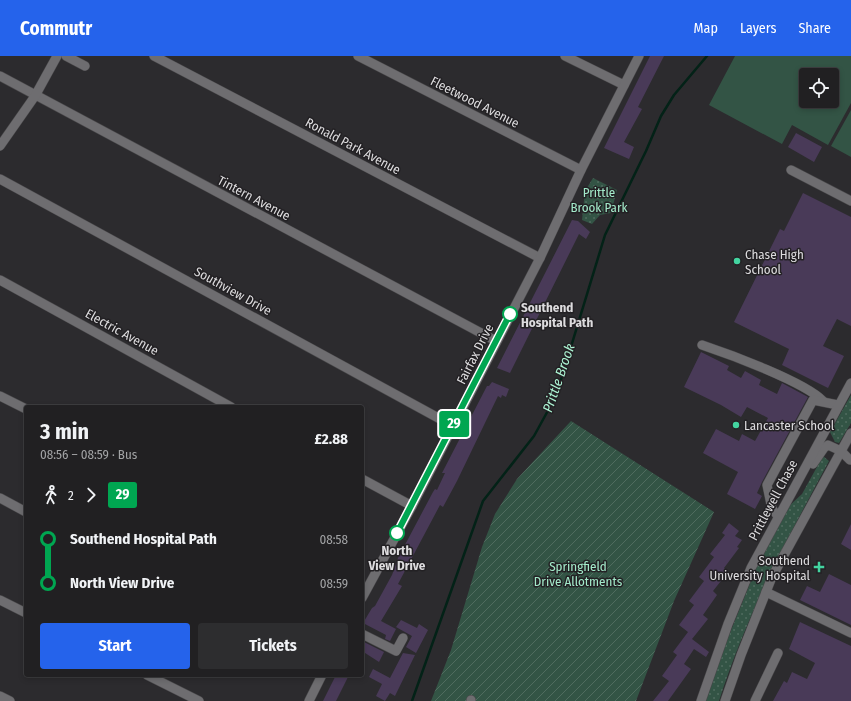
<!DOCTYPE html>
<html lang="en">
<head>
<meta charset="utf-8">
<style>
	body { margin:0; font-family:"Fira Sans Condensed",sans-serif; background:#2d2d2f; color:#f1f3f6; height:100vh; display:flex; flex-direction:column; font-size:15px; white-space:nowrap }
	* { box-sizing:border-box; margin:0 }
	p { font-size:13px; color:#a2a3a5 }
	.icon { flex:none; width:22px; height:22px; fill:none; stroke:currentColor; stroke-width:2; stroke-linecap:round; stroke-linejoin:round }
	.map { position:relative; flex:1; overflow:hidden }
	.details { position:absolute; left:24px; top:349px; width:340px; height:272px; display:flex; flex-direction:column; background:#212022; border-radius:4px; box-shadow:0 2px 6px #0003,0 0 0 1px #3e3e40 }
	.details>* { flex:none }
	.badge { padding:0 8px; border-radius:3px; font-size:14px; line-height:26px }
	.fabs { position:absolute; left:799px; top:12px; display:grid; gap:8px }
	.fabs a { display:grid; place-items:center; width:40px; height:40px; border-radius:4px; background:#212022; box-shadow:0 2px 6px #0003,0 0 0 1px #3e3e40; font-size:20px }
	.map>.badge { position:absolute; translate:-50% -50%; box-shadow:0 0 0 2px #fff }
	.legs { display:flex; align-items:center; gap:6px; height:44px; padding:0 16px; font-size:13px }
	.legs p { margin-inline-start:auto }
	.overview { display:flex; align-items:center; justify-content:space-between; height:68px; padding:0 16px }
	h1 { font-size:22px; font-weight:700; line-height:30px }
	.action { display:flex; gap:8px; margin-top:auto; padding:8px 16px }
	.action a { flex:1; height:46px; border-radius:4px; background:#2563eb; color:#fff; font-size:16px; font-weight:700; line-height:46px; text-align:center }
	.action a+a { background:#2d2d2f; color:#f1f3f6 }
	ul { padding:0 16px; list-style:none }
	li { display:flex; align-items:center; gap:14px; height:44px; font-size:15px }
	li i { display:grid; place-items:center; width:6px; height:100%; margin:0 5px; background:currentColor }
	li i::after { content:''; width:10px; height:10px; margin:-5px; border:3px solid; border-radius:50%; background:#212022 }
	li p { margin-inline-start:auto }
	li:first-child i { background:linear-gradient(#0000 50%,currentColor 0) }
	li:last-child i { background:linear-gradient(currentColor 50%,#0000 0) }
	header { display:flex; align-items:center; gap:24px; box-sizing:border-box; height:56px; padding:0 20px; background:#2563eb; color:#fff }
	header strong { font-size:19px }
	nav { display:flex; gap:22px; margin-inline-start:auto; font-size:14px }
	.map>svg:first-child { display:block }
	.grass { fill:url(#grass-dots) }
	.garden { fill:url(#garden-furrows) }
	.pitch { fill:#335445; fill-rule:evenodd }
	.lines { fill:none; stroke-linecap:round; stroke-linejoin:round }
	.stream { stroke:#032217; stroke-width:2.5 }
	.building { fill:#493a58 }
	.minor-casing { stroke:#49484a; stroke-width:10 }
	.minor { stroke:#6e6d70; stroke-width:9 }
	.line-1-casing { stroke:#fff; stroke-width:9 }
	.line-1 { stroke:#00a651; stroke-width:6 }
	.poi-dot { fill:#43d4a0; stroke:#232124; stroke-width:1.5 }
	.stop-1-dot { fill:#fff; stroke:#00a651; stroke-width:2 }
	.labels { text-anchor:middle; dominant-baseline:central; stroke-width:3; stroke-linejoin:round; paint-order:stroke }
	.street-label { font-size:13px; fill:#dddcde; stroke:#232124 }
	.park-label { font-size:13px; fill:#a3eaca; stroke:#232124 }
	.poi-label { font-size:13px; fill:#dddcde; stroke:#232124; text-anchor:start }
	.stop-label { font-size:13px; font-weight:bold; fill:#dddcde; stroke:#232124; text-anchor:start }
	.water-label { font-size:14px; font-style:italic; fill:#adf5d4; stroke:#232124 }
</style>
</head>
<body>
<header>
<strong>Commutr</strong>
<nav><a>Map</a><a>Layers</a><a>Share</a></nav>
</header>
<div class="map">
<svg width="851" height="645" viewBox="0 0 851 645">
	<defs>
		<pattern id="grass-dots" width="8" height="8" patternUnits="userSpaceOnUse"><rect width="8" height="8" fill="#335445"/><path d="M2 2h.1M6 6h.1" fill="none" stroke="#506c5f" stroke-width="1.8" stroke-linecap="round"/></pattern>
		<pattern id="garden-furrows" width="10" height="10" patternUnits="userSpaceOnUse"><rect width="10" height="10" fill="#335445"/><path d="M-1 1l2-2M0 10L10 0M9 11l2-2" fill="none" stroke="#506c5f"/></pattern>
	</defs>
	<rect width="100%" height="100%" fill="#2c2b2e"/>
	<!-- grass -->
	<g class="grass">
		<path d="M 593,122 L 617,134 L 611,157 L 600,159 L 592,168 L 582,164 L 585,135 Z"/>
		<path d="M 851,339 L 851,367 L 839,387 L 835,386 L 830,376 Z"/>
		<path d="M 823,400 L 829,405 C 787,483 746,560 719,645 L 705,645 L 723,594 L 757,510 L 789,450 L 802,438 Z"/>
	</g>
	<!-- garden -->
	<path class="garden" d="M 571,365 L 714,456 L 674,545 L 636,645 L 431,645 L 451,594 L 482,491 L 495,458 L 517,423 Z"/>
	<!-- pitch -->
	<g class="pitch">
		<path d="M 735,0 L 851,0 L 851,47 L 828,89 L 792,69 L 782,88 L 709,49 ZM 806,19 L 832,19 L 832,45 L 806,45 Z"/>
		<path d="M 851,54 L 851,101 L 831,90 Z"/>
	</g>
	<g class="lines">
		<!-- stream -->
		<path class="stream" d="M 412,645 L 483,445 L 534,380 L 556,340 L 605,179 L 646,95 L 661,60 L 674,39 L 707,0"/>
	</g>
	<!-- building -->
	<g class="building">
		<path d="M 650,0 L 664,0 L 638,51 L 642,53 L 624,86 L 634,91 L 629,103 L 604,92 Z"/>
		<path d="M 796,77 L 822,91 L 814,106 L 788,91 Z"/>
		<path d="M 803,137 L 851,161 L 851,270 L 837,263 L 823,290 L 844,300 L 828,332 L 782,309 L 789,293 L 734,266 L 780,173 L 784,175 Z"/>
		<path d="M 572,164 L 578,165 L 590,176 L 586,183 L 579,178 L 510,317 L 497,312 Z"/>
		<path d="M 701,296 L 729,310 L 727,314 L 741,322 L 745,315 L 761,324 L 759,329 L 777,338 L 782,327 L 808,341 L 762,426 L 757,437 L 762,440 L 755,453 L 727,438 L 738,416 L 703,397 L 716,373 L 739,385 L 742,378 L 755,385 L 768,362 L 747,351 L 741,361 L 721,349 L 684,331 Z"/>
		<path d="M 492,326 L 509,333 L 506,341 L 502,339 L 501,342 L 498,340 L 457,425 L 443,451 L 440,449 L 398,528 L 402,530 L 381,565 L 396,573 L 390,585 L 385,583 L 386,579 L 363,567 L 372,552 L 375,550 L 392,519 L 398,502 L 433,436 L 435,433 L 437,434 L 445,417 L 442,417 L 487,330 L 489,330 Z"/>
		<path d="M 729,467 L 739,475 L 735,480 L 742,484 L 737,491 L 739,492 L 724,512 L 728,516 L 713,535 L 717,539 L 703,559 L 708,563 L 692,583 L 709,596 L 706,601 L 694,593 L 684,608 L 691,613 L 668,645 L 653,645 L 669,625 L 662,620 L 677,599 L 673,596 L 688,576 L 679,569 L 694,549 L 689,545 L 704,525 L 699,521 L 714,501 L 710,498 L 725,479 L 722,477 Z"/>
		<path d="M 851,468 L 851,494 L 841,488 Z"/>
		<path d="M 829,518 L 851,529 L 851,569 L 800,544 L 807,530 L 820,536 Z"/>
		<path d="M 401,564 L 417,572 L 419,568 L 428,574 L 416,597 L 406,591 L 412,580 L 396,571 Z"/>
		<path d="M 800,566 L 851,590 L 851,645 L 773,645 L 784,625 L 787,627 L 792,616 L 807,623 L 815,607 L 789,593 Z"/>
		<path d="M 362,585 L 384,596 L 379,606 L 362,595 Z"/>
		<path d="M 403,597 L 415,599 L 395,640 L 390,637 L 385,645 L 376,640 L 382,628 L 369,621 L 373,613 L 390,622 Z"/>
		<path d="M 336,619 L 349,619 L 336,645 L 323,645 Z"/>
	</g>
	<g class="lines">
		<defs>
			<g id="minor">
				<path d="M 66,0 L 85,10"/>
				<path d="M 154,0 L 540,202"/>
				<path d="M 358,0 L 581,114"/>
				<path d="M 565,0 L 624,29"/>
				<path d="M 0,20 L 496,285"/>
				<path d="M 0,90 L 35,40 L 57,0"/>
				<path d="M 791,114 L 851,145"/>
				<path d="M 0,123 L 453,370"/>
				<path d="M 0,224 L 231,351"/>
				<path d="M 702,289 C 729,298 805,326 823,345"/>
				<path d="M 0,340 L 26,353"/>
				<path d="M 813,408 L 824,392 L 828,389 L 841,395 L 850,404"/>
				<path d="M 362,423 L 412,450"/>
				<path d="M 0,442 L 26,456"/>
				<path d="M 778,460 L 772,453 L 767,429 L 813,344 L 838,349"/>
				<path d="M 766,536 L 851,577"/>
				<path d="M 362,542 L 412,450 L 540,202 L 581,114 L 639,0"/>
				<path d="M 0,544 L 26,557"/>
				<path d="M 362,578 L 396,595 L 403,582"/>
				<path d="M 147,619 L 199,645"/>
				<path d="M 0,640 L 10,645"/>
				<path d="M 309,645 L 322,619"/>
				<path d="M 471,645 L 471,644"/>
				<path d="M 701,645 L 728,568 L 751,512 L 851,327"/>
				<path d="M 725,645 L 741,599 L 772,521 L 851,377"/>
				<path d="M 755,645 L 778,597"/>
			</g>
		</defs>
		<!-- minor casing -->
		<use href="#minor" class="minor-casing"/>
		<!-- minor -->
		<use href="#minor" class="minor"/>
	</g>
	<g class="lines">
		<defs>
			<path id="line-1" d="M 397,477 L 510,258"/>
		</defs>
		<!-- line-1 casing -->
		<use href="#line-1" class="line-1-casing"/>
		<!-- line-1 -->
		<use href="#line-1" class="line-1"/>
	</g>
	<!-- markers -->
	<g class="poi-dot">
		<circle cx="737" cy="205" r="4"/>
		<circle cx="736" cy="369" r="4"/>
		<path d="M817 505h4v4h4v4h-4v4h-4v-4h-4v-4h4z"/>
	</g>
	<g class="stop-1-dot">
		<circle cx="510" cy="258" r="7"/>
		<circle cx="397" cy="477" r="7"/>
	</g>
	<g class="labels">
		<!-- street labels -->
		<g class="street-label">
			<text transform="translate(475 46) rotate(27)">Fleetwood Avenue</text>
			<text transform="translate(353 90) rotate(28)">Ronald Park Avenue</text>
			<text transform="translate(254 142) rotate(28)">Tintern Avenue</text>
			<text transform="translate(233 235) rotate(29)">Southview Drive</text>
			<text transform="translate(122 276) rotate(29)">Electric Avenue</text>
			<text transform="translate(475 298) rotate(-63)">Fairfax Drive</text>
			<text transform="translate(773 444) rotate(-62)">Prittlewell Chase</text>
		</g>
		<!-- park labels -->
		<g class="park-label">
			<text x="599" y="136">Prittle<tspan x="599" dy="15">Brook Park</tspan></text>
			<text x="578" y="510">Springfield<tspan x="578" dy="15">Drive Allotments</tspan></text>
		</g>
		<!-- poi labels -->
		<g class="poi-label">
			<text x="745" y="198">Chase High<tspan x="745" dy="15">School</tspan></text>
			<text x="744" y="369">Lancaster School</text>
			<text x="810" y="504" text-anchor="end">Southend<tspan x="810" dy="15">University Hospital</tspan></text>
		</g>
		<!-- stop labels -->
		<g class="stop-label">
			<text x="521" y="251">Southend<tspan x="521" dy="15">Hospital Path</tspan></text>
			<text x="397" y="494" text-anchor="middle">North<tspan x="397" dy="15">View Drive</tspan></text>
		</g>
		<!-- water labels -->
		<g class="water-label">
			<text transform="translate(559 322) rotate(-71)">Prittle Brook</text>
		</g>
	</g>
</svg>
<div class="fabs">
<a><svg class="icon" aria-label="locate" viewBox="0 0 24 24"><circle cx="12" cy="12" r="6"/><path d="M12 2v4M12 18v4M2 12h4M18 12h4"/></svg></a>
</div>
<b class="badge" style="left:454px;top:368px;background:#00a651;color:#fff">29</b>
<section class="details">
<div class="overview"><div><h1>3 min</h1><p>08:56 – 08:59 · Bus</p></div><b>£2.88</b></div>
<div class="legs"><svg class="icon" aria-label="walk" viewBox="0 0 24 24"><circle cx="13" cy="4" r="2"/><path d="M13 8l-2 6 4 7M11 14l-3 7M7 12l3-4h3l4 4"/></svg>2<svg class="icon" aria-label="forward" viewBox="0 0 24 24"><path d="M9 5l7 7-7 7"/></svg><b class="badge" style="background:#00a651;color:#fff">29</b></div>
<ul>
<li><i style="color:#00a651"></i><b>Southend Hospital Path</b><p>08:58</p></li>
<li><i style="color:#00a651"></i><b>North View Drive</b><p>08:59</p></li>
</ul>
<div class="action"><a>Start</a><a>Tickets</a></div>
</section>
</div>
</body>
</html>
